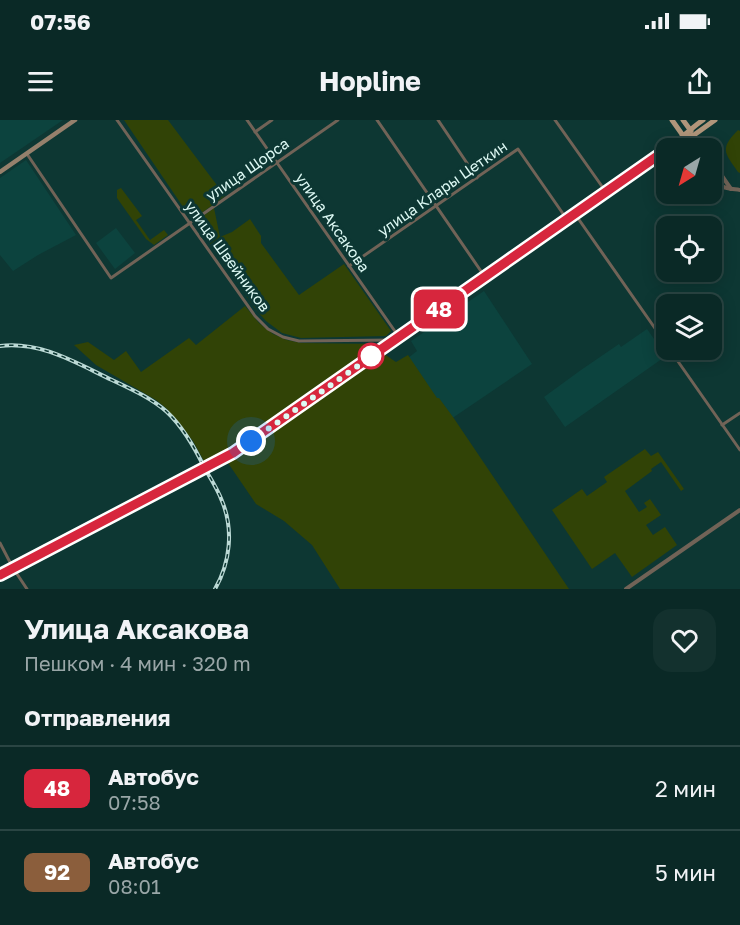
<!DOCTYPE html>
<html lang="ru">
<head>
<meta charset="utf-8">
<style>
	body { margin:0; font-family:"Golos Text",sans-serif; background:#13312e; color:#f1f3f6; height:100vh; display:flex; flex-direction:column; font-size:22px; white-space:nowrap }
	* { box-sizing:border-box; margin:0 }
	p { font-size:20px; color:#99a6a7 }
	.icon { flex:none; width:33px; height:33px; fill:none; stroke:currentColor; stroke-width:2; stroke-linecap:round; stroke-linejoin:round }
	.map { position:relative; height:469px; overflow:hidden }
	.side { display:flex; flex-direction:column; background:#0a2926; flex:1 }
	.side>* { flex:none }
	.badge { padding:0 12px; border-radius:9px; font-size:21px; line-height:39px }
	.needle { width:39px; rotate:217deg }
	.fabs { position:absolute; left:656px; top:18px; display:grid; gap:12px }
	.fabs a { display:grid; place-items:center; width:66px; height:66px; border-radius:12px; background:#0a2926; box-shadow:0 3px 15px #0003,0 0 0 2px #2a4543; font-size:30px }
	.you { position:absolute; width:30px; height:30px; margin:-15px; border:4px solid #fff; border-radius:50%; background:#1a73e8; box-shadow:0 0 0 9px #1a73e833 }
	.map>.badge { position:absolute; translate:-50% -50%; box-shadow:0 0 0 3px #fff }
	h2 { padding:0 24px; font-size:22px; line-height:54px }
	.round { display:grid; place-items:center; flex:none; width:63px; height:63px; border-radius:18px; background:#13312e }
	.overview { display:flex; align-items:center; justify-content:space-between; height:102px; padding:0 24px }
	h1 { font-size:28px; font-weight:700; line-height:45px }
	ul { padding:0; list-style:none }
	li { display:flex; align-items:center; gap:18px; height:84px; padding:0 24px; border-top:2px solid #2a4543 }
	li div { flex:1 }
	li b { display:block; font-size:22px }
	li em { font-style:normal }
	li .badge { min-width:66px; font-weight:700; text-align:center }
	.status { display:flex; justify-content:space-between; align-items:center; height:42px; padding:0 30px; background:#0a2926; direction:ltr }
	.status svg { height:16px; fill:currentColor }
	header { display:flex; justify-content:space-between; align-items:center; height:78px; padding:0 24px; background:#0a2926; font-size:27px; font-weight:700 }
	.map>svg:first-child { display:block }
	.built { fill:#0c433e }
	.green { fill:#314306 }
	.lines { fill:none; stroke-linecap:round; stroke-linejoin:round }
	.minor { stroke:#716357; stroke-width:3 }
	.tertiary { stroke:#716357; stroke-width:4 }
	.secondary { stroke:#95806c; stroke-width:4.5 }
	.primary { stroke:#b1967b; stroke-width:5 }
	.rail-casing { stroke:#bbd9d5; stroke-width:4 }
	.rail { stroke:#0d3733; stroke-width:1.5; stroke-dasharray:4.5; stroke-linecap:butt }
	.line-casing { stroke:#fff; stroke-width:14 }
	.line { stroke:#d7263d; stroke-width:9 }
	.walk { stroke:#ddf9f4; stroke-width:6; stroke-dasharray:0 10.8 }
	.stop-dot { fill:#fff; stroke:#d7263d; stroke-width:3 }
	.labels { text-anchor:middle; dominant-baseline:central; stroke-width:6; stroke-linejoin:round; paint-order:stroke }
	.street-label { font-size:15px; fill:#ddf9f4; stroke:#0d3733 }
</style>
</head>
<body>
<div class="status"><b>07:56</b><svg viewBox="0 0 49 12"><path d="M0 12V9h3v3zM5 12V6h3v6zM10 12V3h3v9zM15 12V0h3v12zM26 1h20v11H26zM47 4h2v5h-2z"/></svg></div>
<header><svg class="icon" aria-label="menu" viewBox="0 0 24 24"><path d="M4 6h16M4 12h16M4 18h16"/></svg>Hopline<svg class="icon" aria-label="share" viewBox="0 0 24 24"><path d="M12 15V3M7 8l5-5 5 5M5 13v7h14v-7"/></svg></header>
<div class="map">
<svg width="740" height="469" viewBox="0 0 740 469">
	<rect width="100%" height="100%" fill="#0d3733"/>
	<!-- built -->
	<g class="built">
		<path d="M 0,0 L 63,0 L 0,43 Z"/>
		<path d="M 26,40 L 76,115 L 38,135 L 13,151 L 0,135 L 0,58 Z"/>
		<path d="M 116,108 L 135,133 L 115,149 L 96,123 Z"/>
		<path d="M 484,171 L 532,244 L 451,299 L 408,238 L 417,231 L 411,221 Z"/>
		<path d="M 647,209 L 666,236 L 565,307 L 544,277 L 581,250 L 619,224 L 621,227 Z"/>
	</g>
	<!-- green -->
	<g class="green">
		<path d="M 124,0 L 168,0 L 225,76 L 192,100 Z"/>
		<path d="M 738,10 L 740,11 L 740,53 L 738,52 C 725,33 719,29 738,10 Z"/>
		<path d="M 121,68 L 142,96 L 136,100 L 150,120 L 164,110 L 168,115 L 154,125 L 146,119 L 117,78 L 117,70 Z"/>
		<path d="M 214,88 L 220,117 L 232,112 L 250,99 L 261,116 L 261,123 L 299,175 L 344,144 L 391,211 L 386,216 L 301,218 L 282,213 L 266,201 L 256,190 L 195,102 Z"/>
		<path d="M 245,186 L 259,203 L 273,214 L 287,220 L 301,223 L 379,224 L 232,329 L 205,343 L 193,321 L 166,288 L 156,280 L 96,245 L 74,225 L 88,222 L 114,240 L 126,231 L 141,252 L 189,218 L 196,225 Z"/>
		<path d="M 384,234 L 396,242 L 408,235 L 437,278 L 439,278 L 453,297 L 569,469 L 340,469 L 312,425 L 284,401 L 256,384 L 228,343 L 334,267 Z"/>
		<path d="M 645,329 L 651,336 L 658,332 L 684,369 L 681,371 L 661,342 L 651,349 L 652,351 L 625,371 L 639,392 L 647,387 L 644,383 L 650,379 L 661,395 L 646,405 L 653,415 L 665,407 L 677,425 L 632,457 L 615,433 L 592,449 L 552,390 L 582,369 L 587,376 L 607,362 L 604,357 Z"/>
	</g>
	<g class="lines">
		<!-- minor -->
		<g class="minor">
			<path d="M 117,0 L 255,196 L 268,209 L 283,217 L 299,221 L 393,220"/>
			<path d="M 247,0 L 399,217"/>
			<path d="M 377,0 L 485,157"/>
			<path d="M 438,0 L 477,58"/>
			<path d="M 555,0 L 606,72"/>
			<path d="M 255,12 L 272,0"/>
			<path d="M 27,34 L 111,158 L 338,0"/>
			<path d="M 575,94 L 666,224"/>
			<path d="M 349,146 L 518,29 L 566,98"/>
			<path d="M 670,230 L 740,330"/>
			<path d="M 722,305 L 740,293"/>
			<path d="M 0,423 L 13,448 L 27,469"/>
		</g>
		<!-- tertiary -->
		<g class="tertiary">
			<path d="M 694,15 L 703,28"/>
			<path d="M 684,17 L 692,28"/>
			<path d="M 711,40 L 731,69"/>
			<path d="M 711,56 C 720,69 726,68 740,70"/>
			<path d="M 626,469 L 740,390"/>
		</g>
		<!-- secondary -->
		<path class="secondary" d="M 0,52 L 75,0"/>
		<!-- primary -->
		<g class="primary">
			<path d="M 672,0 L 684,17"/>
			<path d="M 683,0 L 691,11"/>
			<path d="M 684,17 L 694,15 L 715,0"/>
			<path d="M 668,28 C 681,19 690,9 703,0"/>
			<path d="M 0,455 L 233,334 L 666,30"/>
		</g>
		<defs>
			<path id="rail" d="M 0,226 C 41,221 76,243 112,260 C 131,269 151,278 167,292 C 184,308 195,328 205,349 C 211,359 218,370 222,381 C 234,410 230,443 215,469"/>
		</defs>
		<!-- rail casing -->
		<use href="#rail" class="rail-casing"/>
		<!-- rail -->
		<use href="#rail" class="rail"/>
	</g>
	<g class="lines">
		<defs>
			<path id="line" d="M 0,455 L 233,333 L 666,30"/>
		</defs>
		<!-- line casing -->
		<use href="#line" class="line-casing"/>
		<!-- line -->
		<use href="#line" class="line"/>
		<!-- walk -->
		<path class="walk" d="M 251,321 L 375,234 L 371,236"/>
	</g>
	<!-- markers -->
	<circle class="stop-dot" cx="371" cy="236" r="12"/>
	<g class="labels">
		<!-- street labels -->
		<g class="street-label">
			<text transform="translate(247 49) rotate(-35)">улица Щорса</text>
			<text transform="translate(442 68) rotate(-35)">улица Клары Цеткин</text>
			<text transform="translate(333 102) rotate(55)">улица Аксакова</text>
			<text transform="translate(228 136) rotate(54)">улица Швейников</text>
		</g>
	</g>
</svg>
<div class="fabs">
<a><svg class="needle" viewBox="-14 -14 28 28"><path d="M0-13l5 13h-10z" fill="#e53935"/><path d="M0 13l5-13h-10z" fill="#99a6a7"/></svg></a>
<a><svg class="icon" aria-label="locate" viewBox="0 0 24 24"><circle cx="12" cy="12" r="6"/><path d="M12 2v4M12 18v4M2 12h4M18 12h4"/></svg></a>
<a><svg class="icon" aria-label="layers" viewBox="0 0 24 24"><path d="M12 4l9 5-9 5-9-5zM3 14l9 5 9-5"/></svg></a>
</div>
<div class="you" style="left:251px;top:321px"></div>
<b class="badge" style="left:439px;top:189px;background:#d7263d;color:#fff">48</b>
</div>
<section class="side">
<div class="overview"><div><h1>Улица Аксакова</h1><p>Пешком · 4 мин · 320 m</p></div><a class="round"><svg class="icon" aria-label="heart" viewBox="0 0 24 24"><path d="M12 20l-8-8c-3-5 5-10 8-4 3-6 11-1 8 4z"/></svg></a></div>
<h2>Отправления</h2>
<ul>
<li><span class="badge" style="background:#d7263d;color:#fff">48</span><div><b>Автобус</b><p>07:58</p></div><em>2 мин</em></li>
<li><span class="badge" style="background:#8b5e3c;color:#fff">92</span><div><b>Автобус</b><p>08:01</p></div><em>5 мин</em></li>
</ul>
</section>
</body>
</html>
